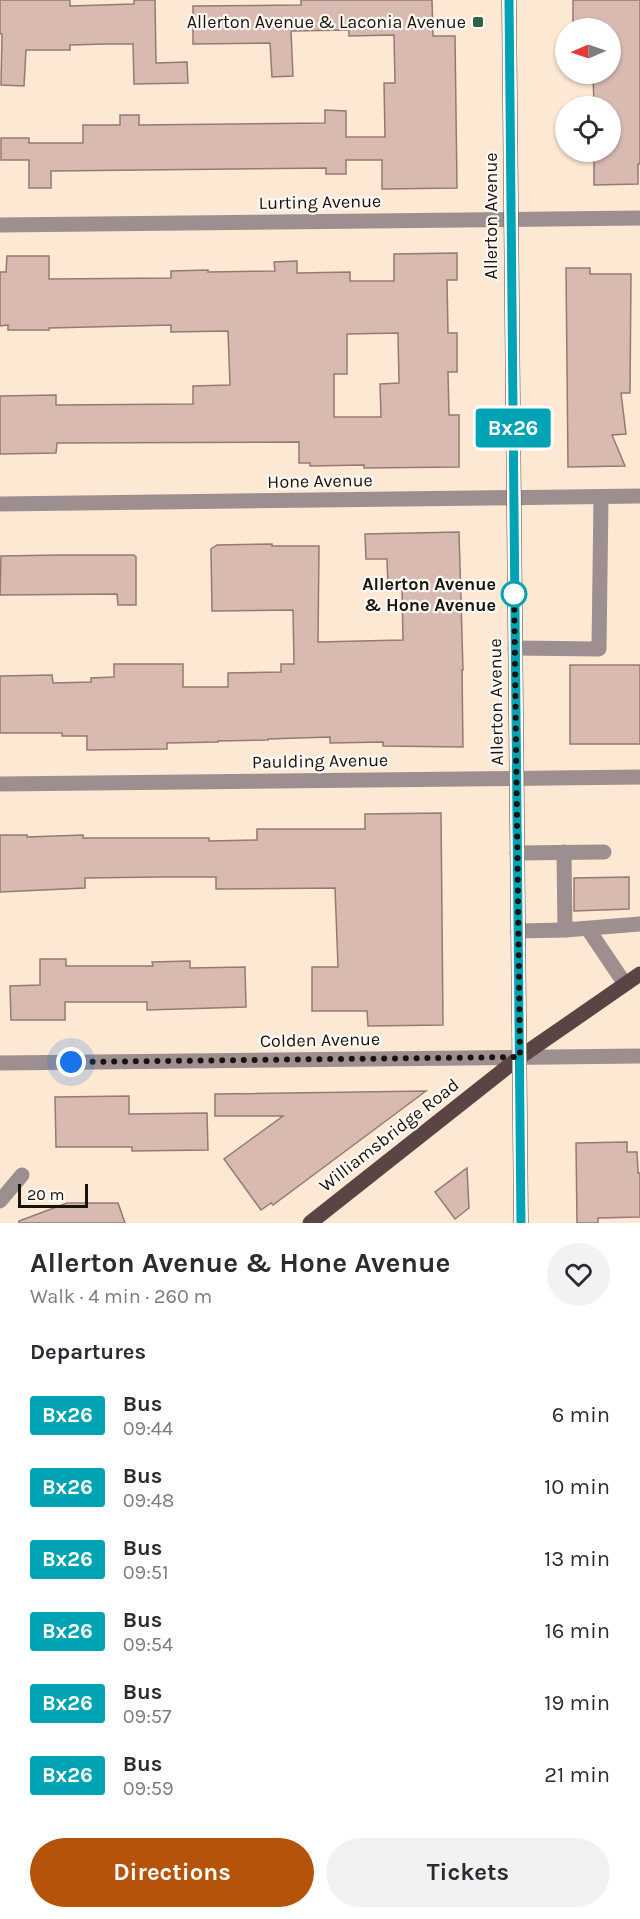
<!DOCTYPE html>
<html lang="en">
<head>
<meta charset="utf-8">
<style>
	body { margin:0; font-family:Karla,sans-serif; background:#f2f2f3; color:#2b2b33; height:100vh; display:flex; flex-direction:column; font-size:22px; white-space:nowrap }
	* { box-sizing:border-box; margin:0 }
	p { font-size:20px; color:#7c7c81 }
	.icon { flex:none; width:33px; height:33px; fill:none; stroke:currentColor; stroke-width:2; stroke-linecap:round; stroke-linejoin:round }
	.map { position:relative; height:1223px; overflow:hidden }
	.drawer { display:flex; flex-direction:column; background:#fff; flex:1 }
	.drawer>* { flex:none }
	.badge { padding:0 12px; border-radius:4px; font-size:21px; line-height:39px }
	.needle { width:39px; rotate:268deg }
	.buttons { position:absolute; left:555px; top:18px; display:grid; gap:12px }
	.buttons a { display:grid; place-items:center; width:66px; height:66px; border-radius:50%; background:#fff; box-shadow:0 2px 4px #0004; font-size:30px }
	.scale { position:absolute; left:18px; bottom:15px; width:70px; box-sizing:border-box; padding-left:6px; border:3px solid #1a130c; border-top:0; font-size:16px; line-height:21px; white-space:nowrap; color:#1a130c; -webkit-text-stroke:4px #fdf8f4; paint-order:stroke }
	.you { position:absolute; width:30px; height:30px; margin:-15px; border:4px solid #fff; border-radius:50%; background:#1a73e8; box-shadow:0 0 0 9px #1a73e833 }
	.map>.badge { position:absolute; translate:-50% -50%; box-shadow:0 0 0 3px #fff }
	h2 { padding:0 30px; font-size:22px; line-height:54px }
	.round { display:grid; place-items:center; flex:none; width:63px; height:63px; border-radius:32px; background:#f2f2f3 }
	.overview { display:flex; align-items:center; justify-content:space-between; height:102px; padding:0 30px }
	h1 { font-size:28px; font-weight:700; line-height:45px }
	.primary-button { display:flex; gap:12px; margin-top:auto; padding:12px 30px }
	.primary-button a { flex:1; height:69px; border-radius:36px; background:#b45309; color:#fff; font-size:24px; font-weight:700; line-height:69px; text-align:center }
	.primary-button a+a { background:#f2f2f3; color:#2b2b33 }
	ul { padding:0; list-style:none }
	li { display:flex; align-items:center; gap:18px; height:72px; padding:0 30px }
	li div { flex:1 }
	li b { display:block; font-size:22px }
	li em { font-style:normal }
	li .badge { min-width:66px; font-weight:700; text-align:center }
	.map>svg:first-child { display:block }
	.building { fill:#d8bab1; stroke:#957a72; stroke-width:1.5; fill-rule:evenodd }
	.lines { fill:none; stroke-linecap:round; stroke-linejoin:round }
	.minor { stroke:#9d8f8f; stroke-width:15 }
	.major { stroke:#5b4544; stroke-width:15 }
	.line-casing { stroke:#fff; stroke-width:14 }
	.line { stroke:#00a3b4; stroke-width:9 }
	.walk { stroke:#1a130c; stroke-width:6; stroke-dasharray:0 10.8 }
	.poi-dot { fill:#2f6247; stroke:#fdf8f4; stroke-width:2 }
	.stop-dot { fill:#fff; stroke:#00a3b4; stroke-width:3 }
	.labels { text-anchor:middle; dominant-baseline:central; stroke-width:4.5; stroke-linejoin:round; paint-order:stroke }
	.poi-label { font-size:18px; fill:#1a130c; stroke:#fdf8f4; text-anchor:end }
	.street-label { font-size:18px; fill:#1a130c; stroke:#fdf8f4 }
	.stop-label { font-size:18px; font-weight:bold; fill:#1a130c; stroke:#fdf8f4; text-anchor:end }
</style>
</head>
<body>
<div class="map">
<svg width="640" height="1223" viewBox="0 0 640 1223">
	<rect width="100%" height="100%" fill="#fde8d3"/>
	<!-- building -->
	<g class="building">
		<path d="M 0,0 L 70,0 L 70,6 L 134,4 L 134,0 L 155,0 L 156,63 L 187,62 L 188,83 L 134,84 L 133,44 L 106,44 L 70,45 L 70,50 L 26,50 L 24,86 L 1,85 L 2,34 L 0,34 Z"/>
		<path d="M 301,0 L 432,0 L 433,36 L 455,36 L 457,188 L 382,189 L 382,160 L 346,160 L 346,174 L 326,174 L 326,168 L 51,171 L 51,188 L 29,188 L 29,160 L 1,160 L 1,138 L 29,138 L 29,143 L 83,143 L 83,125 L 120,125 L 120,115 L 139,115 L 139,125 L 325,123 L 325,110 L 346,111 L 346,137 L 385,137 L 384,83 L 395,83 L 394,35 L 349,36 L 349,30 L 291,31 L 293,76 L 272,77 L 270,43 L 193,44 L 193,6 L 301,5 Z"/>
		<path d="M 573,0 L 640,0 L 640,164 L 638,164 L 638,184 L 594,185 L 594,152 L 610,152 L 610,106 L 594,106 L 593,74 L 610,74 L 610,28 L 573,28 Z"/>
		<path d="M 457,253 L 457,280 L 447,280 L 448,333 L 457,333 L 457,372 L 448,372 L 449,415 L 459,415 L 459,467 L 364,468 L 364,465 L 310,466 L 310,463 L 299,463 L 299,442 L 57,443 L 56,453 L 0,454 L 0,396 L 56,395 L 56,405 L 193,404 L 193,386 L 230,385 L 228,331 L 171,332 L 171,325 L 49,328 L 49,330 L 8,330 L 8,325 L 0,326 L 0,272 L 6,272 L 7,256 L 49,256 L 49,279 L 171,278 L 171,271 L 208,270 L 208,272 L 275,271 L 274,262 L 297,261 L 297,273 L 350,272 L 350,281 L 394,281 L 394,254 ZM 398,333 L 399,383 L 380,384 L 381,417 L 334,417 L 334,374 L 347,374 L 347,334 Z"/>
		<path d="M 566,268 L 590,268 L 590,274 L 631,274 L 630,393 L 621,393 L 626,434 L 612,435 L 625,466 L 568,467 Z"/>
		<path d="M 459,532 L 463,670 L 462,670 L 463,747 L 383,746 L 383,742 L 330,743 L 330,737 L 268,739 L 268,740 L 218,741 L 218,742 L 167,743 L 167,749 L 87,750 L 87,736 L 62,736 L 62,733 L 0,733 L 0,676 L 52,675 L 53,683 L 91,682 L 91,678 L 114,677 L 114,664 L 183,664 L 183,687 L 228,687 L 228,673 L 281,672 L 281,664 L 294,664 L 293,610 L 212,611 L 211,549 L 217,545 L 272,544 L 272,546 L 319,546 L 318,642 L 403,640 L 402,587 L 388,587 L 387,559 L 366,559 L 365,534 Z"/>
		<path d="M 60,555 L 134,555 L 136,557 L 136,605 L 118,605 L 117,594 L 0,595 L 1,556 Z"/>
		<rect x="570" y="665" width="70" height="79"/>
		<path d="M 441,813 L 443,1025 L 368,1026 L 367,1011 L 312,1011 L 312,967 L 338,967 L 335,888 L 216,889 L 216,877 L 161,877 L 85,878 L 85,888 L 0,892 L 0,835 L 27,835 L 27,837 L 83,835 L 83,838 L 209,838 L 209,841 L 257,840 L 257,829 L 365,829 L 365,814 Z"/>
		<path d="M 629,877 L 629,909 L 574,911 L 574,878 Z"/>
		<path d="M 40,959 L 66,959 L 66,966 L 153,966 L 152,962 L 190,961 L 190,968 L 245,967 L 246,1007 L 147,1010 L 147,1002 L 65,1002 L 65,1020 L 11,1020 L 10,986 L 40,985 Z"/>
		<path d="M 426,1091 L 273,1205 L 271,1203 L 261,1210 L 224,1159 L 283,1116 L 215,1116 L 215,1094 Z"/>
		<path d="M 129,1096 L 129,1114 L 207,1113 L 208,1150 L 132,1151 L 132,1147 L 56,1147 L 55,1097 Z"/>
		<path d="M 627,1142 L 627,1152 L 637,1152 L 638,1173 L 640,1173 L 640,1217 L 598,1218 L 598,1223 L 577,1223 L 576,1143 Z"/>
		<path d="M 467,1168 L 469,1208 L 455,1219 L 435,1192 Z"/>
		<path d="M 67,1203 L 118,1203 L 125,1223 L 19,1223 L 19,1221 Z"/>
	</g>
	<g class="lines">
		<!-- minor -->
		<g class="minor">
			<path d="M 0,225 L 640,218"/>
			<path d="M 0,504 L 640,496"/>
			<path d="M 515,648 L 599,649 L 601,497"/>
			<path d="M 0,784 L 640,777"/>
			<path d="M 564,852 L 565,930 L 640,924"/>
			<path d="M 517,853 L 604,852"/>
			<path d="M 588,929 L 625,984"/>
			<path d="M 518,931 L 565,930"/>
			<path d="M 0,1063 L 640,1056"/>
			<path d="M 0,1201 L 22,1175"/>
		</g>
		<!-- major -->
		<g class="major">
			<path d="M 509,0 L 521,1223"/>
			<path d="M 310,1223 L 520,1057 L 640,974"/>
		</g>
	</g>
	<g class="lines">
		<defs>
			<path id="line" d="M 509,0 L 521,1223"/>
		</defs>
		<!-- line casing -->
		<use href="#line" class="line-casing"/>
		<!-- line -->
		<use href="#line" class="line"/>
		<!-- walk -->
		<path class="walk" d="M 71,1062 L 520,1057 L 514,584 L 514,594"/>
	</g>
	<!-- markers -->
	<rect class="poi-dot" x="472" y="16" width="12" height="12" rx="3"/>
	<circle class="stop-dot" cx="514" cy="594" r="12"/>
	<g class="labels">
		<!-- poi labels -->
		<g class="poi-label">
			<text x="466" y="22">Allerton Avenue &amp; Laconia Avenue</text>
		</g>
		<!-- street labels -->
		<g class="street-label">
			<text transform="translate(320 202) rotate(-1)">Lurting Avenue</text>
			<text transform="translate(491 216) rotate(-90)">Allerton Avenue</text>
			<text transform="translate(320 481) rotate(-1)">Hone Avenue</text>
			<text transform="translate(496 702) rotate(-91)">Allerton Avenue</text>
			<text transform="translate(320 761) rotate(-1)">Paulding Avenue</text>
			<text transform="translate(320 1040) rotate(-1)">Colden Avenue</text>
			<text transform="translate(389 1135) rotate(-38)">Williamsbridge Road</text>
		</g>
		<!-- stop labels -->
		<g class="stop-label">
			<text x="496" y="584">Allerton Avenue<tspan x="496" dy="21">&amp; Hone Avenue</tspan></text>
		</g>
	</g>
</svg>
<div class="buttons">
<a><svg class="needle" viewBox="-14 -14 28 28"><path d="M0-13l5 13h-10z" fill="#e53935"/><path d="M0 13l5-13h-10z" fill="#7c7c81"/></svg></a>
<a><svg class="icon" aria-label="locate" viewBox="0 0 24 24"><circle cx="12" cy="12" r="6"/><path d="M12 2v4M12 18v4M2 12h4M18 12h4"/></svg></a>
</div>
<div class="scale">20 m</div>
<div class="you" style="left:71px;top:1062px"></div>
<b class="badge" style="left:513px;top:428px;background:#00a3b4;color:#fff">Bx26</b>
</div>
<section class="drawer">
<div class="overview"><div><h1>Allerton Avenue &amp; Hone Avenue</h1><p>Walk · 4 min · 260 m</p></div><a class="round"><svg class="icon" aria-label="heart" viewBox="0 0 24 24"><path d="M12 20l-8-8c-3-5 5-10 8-4 3-6 11-1 8 4z"/></svg></a></div>
<h2>Departures</h2>
<ul>
<li><span class="badge" style="background:#00a3b4;color:#fff">Bx26</span><div><b>Bus</b><p>09:44</p></div><em>6 min</em></li>
<li><span class="badge" style="background:#00a3b4;color:#fff">Bx26</span><div><b>Bus</b><p>09:48</p></div><em>10 min</em></li>
<li><span class="badge" style="background:#00a3b4;color:#fff">Bx26</span><div><b>Bus</b><p>09:51</p></div><em>13 min</em></li>
<li><span class="badge" style="background:#00a3b4;color:#fff">Bx26</span><div><b>Bus</b><p>09:54</p></div><em>16 min</em></li>
<li><span class="badge" style="background:#00a3b4;color:#fff">Bx26</span><div><b>Bus</b><p>09:57</p></div><em>19 min</em></li>
<li><span class="badge" style="background:#00a3b4;color:#fff">Bx26</span><div><b>Bus</b><p>09:59</p></div><em>21 min</em></li>
</ul>
<div class="primary-button"><a>Directions</a><a>Tickets</a></div>
</section>
</body>
</html>
